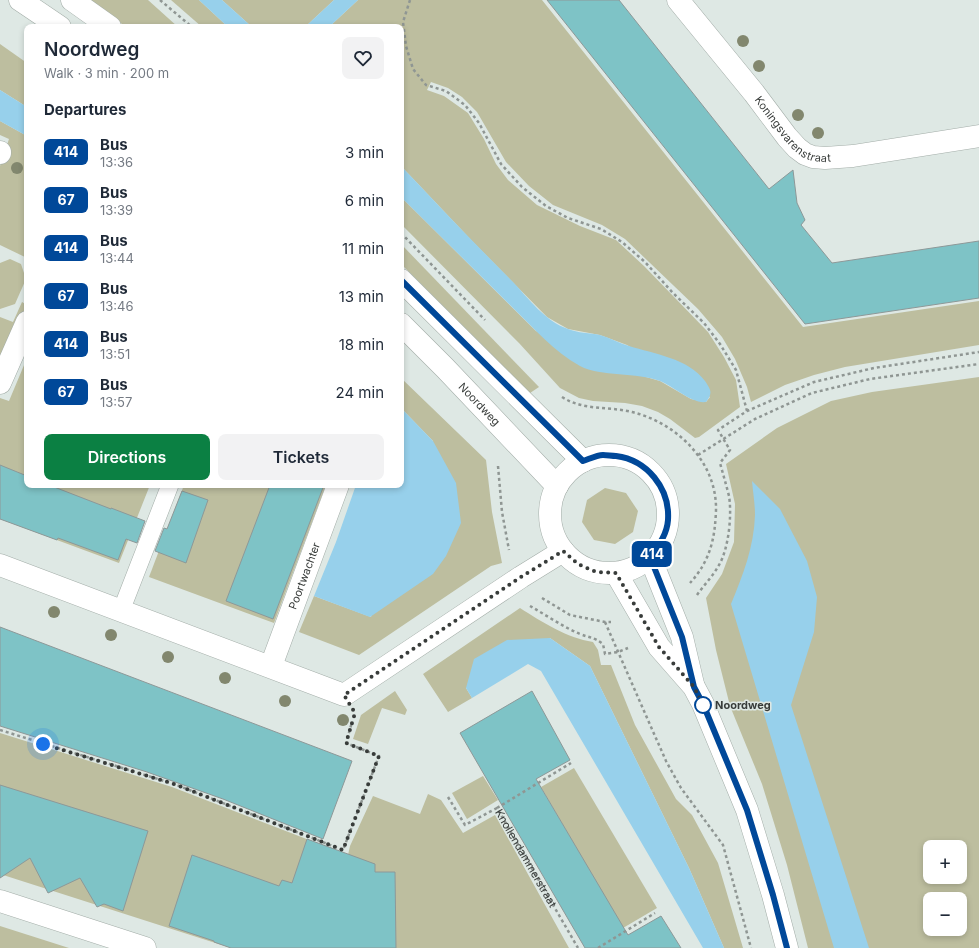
<!DOCTYPE html>
<html lang="en">
<head>
<meta charset="utf-8">
<style>
	body { margin:0; font-family:Inter,sans-serif; background:#f2f2f3; color:#1f2937; height:100vh; display:flex; flex-direction:column; font-size:15px; white-space:nowrap }
	* { box-sizing:border-box; margin:0 }
	p { font-size:13px; color:#747a83 }
	.icon { flex:none; width:22px; height:22px; fill:none; stroke:currentColor; stroke-width:2; stroke-linecap:round; stroke-linejoin:round }
	.map { position:relative; flex:1; overflow:hidden }
	.sheet { position:absolute; left:24px; top:24px; width:380px; height:464px; display:flex; flex-direction:column; background:#fff; border-radius:8px; box-shadow:0 2px 6px #0003 }
	.sheet>* { flex:none }
	.badge { padding:0 8px; border-radius:6px; font-size:14px; line-height:26px }
	.buttons { position:absolute; left:923px; top:840px; display:grid; gap:8px }
	.buttons a { display:grid; place-items:center; width:44px; height:44px; border-radius:8px; background:#fff; box-shadow:0 2px 6px #0003; font-size:20px }
	.you { position:absolute; width:20px; height:20px; margin:-10px; border:3px solid #fff; border-radius:50%; background:#1a73e8; box-shadow:0 0 0 6px #1a73e833 }
	.map>.badge { position:absolute; translate:-50% -50%; box-shadow:0 0 0 2px #fff }
	h2 { padding:0 20px; font-size:15px; line-height:36px }
	.round { display:grid; place-items:center; flex:none; width:42px; height:42px; border-radius:8px; background:#f2f2f3 }
	.headline { display:flex; align-items:center; justify-content:space-between; height:68px; padding:0 20px }
	h1 { font-size:19px; font-weight:600; line-height:30px }
	.action { display:flex; gap:8px; margin-top:auto; padding:8px 20px }
	.action a { flex:1; height:46px; border-radius:8px; background:#0b8043; color:#fff; font-size:16px; font-weight:600; line-height:46px; text-align:center }
	.action a+a { background:#f2f2f3; color:#1f2937 }
	ul { padding:0; list-style:none }
	li { display:flex; align-items:center; gap:12px; height:48px; padding:0 20px }
	li div { flex:1 }
	li b { display:block; font-size:15px }
	li em { font-style:normal }
	li .badge { min-width:44px; font-weight:700; text-align:center }
	.map>svg:first-child { display:block }
	.green { fill:#bdbe9f; fill-rule:evenodd }
	.water { fill:#97d0eb }
	.building { fill:#7ec3c6; stroke:#8d9898 }
	.lines { fill:none; stroke-linecap:round; stroke-linejoin:round }
	.lane-casing { stroke:#a3ada8; stroke-width:18 }
	.street-casing { stroke:#a3ada8; stroke-width:23 }
	.secondary-casing { stroke:#a3ada8; stroke-width:23 }
	.path { stroke:#8f9693; stroke-width:2.5; stroke-dasharray:3 3; stroke-linecap:butt }
	.lane { stroke:#fff; stroke-width:17 }
	.street { stroke:#fff; stroke-width:22 }
	.secondary { stroke:#fff; stroke-width:22 }
	.tree { fill:#82876e }
	.line-casing { stroke:#fff; stroke-width:9 }
	.line { stroke:#004899; stroke-width:6 }
	.walk { stroke:#383c3a; stroke-width:4; stroke-dasharray:0 7.2 }
	.stop-dot { fill:#fff; stroke:#004899; stroke-width:2 }
	.labels { text-anchor:middle; dominant-baseline:central; stroke-width:3; stroke-linejoin:round; paint-order:stroke }
	.street-label { font-size:11px; fill:#383c3a; stroke:#dee8e4 }
	.stop-label { font-size:11px; font-weight:bold; fill:#383c3a; stroke:#dee8e4; text-anchor:start }
</style>
</head>
<body>
<div class="map">
<svg width="979" height="948" viewBox="0 0 979 948">
	<rect width="100%" height="100%" fill="#dee8e4"/>
	<!-- green -->
	<g class="green">
		<path d="M 90,0 L 148,0 L 178,27 L 126,27 Z"/>
		<path d="M 171,0 L 199,0 L 228,27 L 202,27 Z"/>
		<path d="M 222,0 L 334,0 L 305,27 L 252,27 Z"/>
		<path d="M 358,0 L 542,0 L 803,327 L 979,301 L 979,345 L 845,367 L 814,375 L 785,385 L 751,402 L 747,387 L 735,359 L 722,337 L 698,309 L 625,239 L 602,225 L 553,205 L 529,186 L 506,162 L 477,112 L 462,97 L 448,88 L 431,82 L 427,90 L 444,96 L 468,113 L 484,139 L 496,164 L 508,180 L 537,205 L 580,226 L 616,240 L 644,266 L 708,332 L 724,357 L 736,380 L 740,407 L 699,437 L 695,438 L 670,419 L 658,412 L 642,406 L 625,403 L 593,401 L 579,398 L 560,388 L 519,343 L 401,224 L 401,197 L 536,331 L 646,377 L 660,381 L 691,399 L 706,402 L 710,397 L 627,345 L 600,335 L 568,329 L 547,317 L 474,243 L 401,166 L 401,27 L 329,27 Z"/>
		<path d="M 0,44 L 27,63 L 27,107 L 0,90 Z"/>
		<path d="M 0,121 L 27,136 L 27,258 L 0,245 L 0,166 L 9,139 L 0,135 Z"/>
		<path d="M 401,244 L 539,387 L 530,393 L 401,264 Z"/>
		<path d="M 10,259 L 21,264 L 26,279 L 15,304 L 0,309 L 0,263 Z"/>
		<path d="M 22,302 L 27,305 L 27,310 L 0,370 L 0,317 L 13,322 Z"/>
		<path d="M 27,358 L 27,485 L 150,485 L 119,563 L 0,519 L 0,398 L 9,401 Z"/>
		<path d="M 979,377 L 979,948 L 808,948 L 787,865 L 762,784 L 730,706 L 716,650 L 706,598 L 722,574 L 734,542 L 735,504 L 726,464 L 777,428 L 831,401 L 872,392 ZM 930,847 L 960,847 L 960,877 L 930,877 ZM 930,899 L 960,899 L 960,929 L 930,929 Z"/>
		<path d="M 401,378 L 486,460 L 492,512 L 502,563 L 491,566 L 359,655 L 299,632 L 314,596 L 371,617 L 433,441 L 401,408 Z"/>
		<path d="M 184,485 L 326,485 L 274,623 L 149,577 Z"/>
		<path d="M 605,488 L 626,493 L 638,511 L 633,532 L 615,544 L 594,540 L 582,522 L 587,500 Z"/>
		<path d="M 520,608 C 542,622 567,638 593,642 L 598,650 L 601,665 L 611,665 L 635,725 L 676,799 L 692,815 L 718,863 L 743,948 L 724,948 L 689,868 L 590,666 L 550,638 L 466,688 L 472,698 L 448,712 L 423,674 Z"/>
		<path d="M 395,691 L 407,710 L 405,715 L 382,708 L 368,744 L 353,739 L 361,715 Z"/>
		<path d="M 0,733 L 172,787 L 348,855 L 350,846 L 373,796 L 420,814 L 428,794 L 441,800 L 463,833 L 495,815 L 569,948 L 231,948 L 0,874 Z"/>
		<path d="M 574,768 L 657,908 L 623,928 L 541,787 Z"/>
		<path d="M 483,776 L 498,800 L 467,819 L 452,793 Z"/>
		<path d="M 0,926 L 69,948 L 0,948 Z"/>
	</g>
	<!-- water -->
	<g class="water">
		<path d="M 199,0 L 222,0 L 252,27 L 228,27 Z"/>
		<path d="M 334,0 L 358,0 L 329,27 L 305,27 Z"/>
		<path d="M 0,90 L 27,107 L 27,136 L 0,121 Z"/>
		<path d="M 401,166 C 438,205 475,244 513,282 C 529,299 545,321 568,329 C 578,333 590,333 600,335 C 610,338 619,343 629,346 C 654,354 688,358 705,381 C 711,390 713,393 706,402 C 692,404 673,386 660,381 C 637,372 601,377 580,366 C 554,352 534,328 513,308 C 476,271 438,234 401,197 Z"/>
		<path d="M 401,408 L 433,441 L 456,483 L 461,523 L 446,556 L 433,574 L 370,617 L 314,596 L 336,542 L 356,485 L 401,485 Z"/>
		<path d="M 752,481 L 780,509 L 807,561 L 817,597 L 814,632 L 791,705 L 869,948 L 834,948 L 731,604 C 743,575 754,547 755,515 C 755,504 753,492 752,481 Z"/>
		<path d="M 550,638 L 590,666 L 689,868 L 724,948 L 703,948 L 541,671 L 528,664 L 472,698 L 466,688 L 474,659 L 507,640 Z"/>
	</g>
	<!-- building -->
	<g class="building">
		<path d="M 547,0 L 619,0 L 769,189 L 793,170 L 797,203 L 805,220 L 801,225 L 832,263 L 979,241 L 979,298 L 805,324 Z"/>
		<path d="M 0,465 L 27,476 L 27,485 L 49,485 L 111,509 L 111,508 L 145,521 L 137,543 L 126,539 L 118,560 L 58,538 L 57,540 L 0,519 Z"/>
		<path d="M 270,485 L 324,485 L 273,619 L 226,601 Z"/>
		<path d="M 182,491 L 208,500 L 186,563 L 155,551 L 164,528 L 167,529 Z"/>
		<path d="M 0,627 L 352,761 L 323,839 L 223,799 L 147,772 L 0,726 Z"/>
		<path d="M 532,691 L 570,760 L 536,779 L 628,935 L 661,916 L 681,948 L 585,948 L 518,833 L 460,733 Z"/>
		<path d="M 0,785 L 148,831 L 123,911 L 104,904 L 97,907 L 80,878 L 48,893 L 30,858 L 0,878 Z"/>
		<path d="M 307,839 L 375,864 L 375,872 L 395,872 L 396,948 L 231,948 L 214,942 L 214,941 L 169,926 L 192,855 L 279,886 L 282,880 L 292,883 Z"/>
	</g>
	<g class="lines">
		<defs>
			<path id="lane" d="M 121,611 L 170,485"/>
			<g id="street">
				<path id="s2" d="M 678,0 L 754,93 L 787,137 L 797,148 L 805,154 L 813,157 L 825,158 L 853,156 L 979,136"/>
				<path d="M 0,153 L 0,152"/>
				<path d="M 0,383 L 27,322"/>
				<path d="M 0,565 L 344,695 L 521,577 L 563,551"/>
				<path id="s3" d="M 271,666 L 338,485"/>
				<path d="M 0,901 L 145,948"/>
			</g>
			<g id="secondary">
				<path d="M 20,0 L 60,27"/>
				<path d="M 72,0 L 110,27"/>
				<path d="M 401,280 L 583,461"/>
				<path id="s4" d="M 401,324 L 445,368 L 557,486"/>
				<circle cx="609" cy="514" r="59"/>
				<path d="M 650,557 L 682,637 L 693,684"/>
				<path d="M 616,573 L 659,647 L 694,687 L 703,704 L 747,810 L 773,895 L 787,948"/>
			</g>
		</defs>
		<!-- lane casing -->
		<use href="#lane" class="lane-casing"/>
		<!-- street casing -->
		<use href="#street" class="street-casing"/>
		<!-- secondary casing -->
		<use href="#secondary" class="secondary-casing"/>
		<!-- path -->
		<g class="path">
			<path d="M 160,0 L 192,27"/>
			<path d="M 410,0 L 403,22 L 406,46 L 413,69 L 426,85 L 446,91 L 465,105 L 479,123 L 501,164 L 522,187 L 546,206 L 568,218 L 601,229 L 622,242 L 645,262 L 673,293 L 704,323 L 720,344 L 736,370 L 747,411"/>
			<path d="M 401,233 L 485,320"/>
			<path d="M 562,397 C 584,411 608,406 632,412 C 677,423 717,462 716,510 C 715,539 710,561 690,583"/>
			<path d="M 698,455 L 755,419 L 812,393 L 870,379 L 979,364"/>
			<path d="M 498,466 L 502,512 L 509,550"/>
			<path d="M 697,595 C 704,585 713,576 719,565 C 729,548 732,514 729,496 C 726,484 723,474 720,463 L 730,450 L 718,430 L 747,411 L 814,382 L 874,368 L 979,352"/>
			<path d="M 542,598 L 570,615 L 605,622 L 611,622"/>
			<path d="M 530,606 C 546,615 563,627 580,634 C 590,638 594,637 603,644 L 605,654 L 618,652 L 628,648"/>
			<path d="M 605,622 L 666,761 L 681,788 L 723,845 L 751,948"/>
			<path d="M 0,730 L 174,784 L 343,850 L 379,756 L 346,743 L 352,722"/>
			<path id="s1" d="M 448,797 L 465,825 L 497,808 L 578,948"/>
			<path d="M 497,808 L 571,763"/>
			<path d="M 598,948 L 655,913"/>
		</g>
		<!-- lane -->
		<use href="#lane" class="lane"/>
		<!-- street -->
		<use href="#street" class="street"/>
		<!-- secondary -->
		<use href="#secondary" class="secondary"/>
	</g>
	<!-- trees -->
	<g class="tree">
		<circle cx="743" cy="41" r="6"/>
		<circle cx="759" cy="66" r="6"/>
		<circle cx="798" cy="115" r="6"/>
		<circle cx="818" cy="133" r="6"/>
		<circle cx="17" cy="168" r="6"/>
		<circle cx="54" cy="612" r="6"/>
		<circle cx="111" cy="635" r="6"/>
		<circle cx="168" cy="657" r="6"/>
		<circle cx="225" cy="678" r="6"/>
		<circle cx="285" cy="701" r="6"/>
		<circle cx="343" cy="720" r="6"/>
	</g>
	<g class="lines">
		<defs>
			<path id="line" d="M 401,280 L 583,461 C 589,459 597,455 603,455 C 607,455 612,456 616,456 C 647,460 670,488 668,520 C 667,535 658,546 650,557 L 682,637 L 694,687 L 703,704 L 747,810 L 773,895 L 787,948"/>
		</defs>
		<!-- line casing -->
		<use href="#line" class="line-casing"/>
		<!-- line -->
		<use href="#line" class="line"/>
		<!-- walk -->
		<path class="walk" d="M 43,744 L 174,784 L 343,850 L 379,756 L 346,743 L 355,713 L 344,695 L 521,577 L 563,551 L 578,564 L 596,572 L 616,573 L 659,647 L 694,687 L 703,705"/>
	</g>
	<!-- markers -->
	<circle class="stop-dot" cx="703" cy="705" r="8"/>
	<g class="labels">
		<!-- street labels -->
		<g class="street-label">
			<text stroke="none"><textPath href="#s2" startOffset="176">Koningsvarenstraat</textPath></text>
			<text stroke="none"><textPath href="#s4" startOffset="112">Noordweg</textPath></text>
			<text stroke="none"><textPath href="#s3" startOffset="96">Poortwachter</textPath></text>
			<text stroke="none"><textPath href="#s1" startOffset="127">Knollendammerstraat</textPath></text>
		</g>
		<!-- stop labels -->
		<g class="stop-label">
			<text x="715" y="705">Noordweg</text>
		</g>
	</g>
</svg>
<div class="buttons">
<a>+</a>
<a>−</a>
</div>
<div class="you" style="left:43px;top:744px"></div>
<b class="badge" style="left:652px;top:554px;background:#004899;color:#fff">414</b>
<section class="sheet">
<div class="headline"><div><h1>Noordweg</h1><p>Walk · 3 min · 200 m</p></div><a class="round"><svg class="icon" aria-label="heart" viewBox="0 0 24 24"><path d="M12 20l-8-8c-3-5 5-10 8-4 3-6 11-1 8 4z"/></svg></a></div>
<h2>Departures</h2>
<ul>
<li><span class="badge" style="background:#004899;color:#fff">414</span><div><b>Bus</b><p>13:36</p></div><em>3 min</em></li>
<li><span class="badge" style="background:#004899;color:#fff">67</span><div><b>Bus</b><p>13:39</p></div><em>6 min</em></li>
<li><span class="badge" style="background:#004899;color:#fff">414</span><div><b>Bus</b><p>13:44</p></div><em>11 min</em></li>
<li><span class="badge" style="background:#004899;color:#fff">67</span><div><b>Bus</b><p>13:46</p></div><em>13 min</em></li>
<li><span class="badge" style="background:#004899;color:#fff">414</span><div><b>Bus</b><p>13:51</p></div><em>18 min</em></li>
<li><span class="badge" style="background:#004899;color:#fff">67</span><div><b>Bus</b><p>13:57</p></div><em>24 min</em></li>
</ul>
<div class="action"><a>Directions</a><a>Tickets</a></div>
</section>
</div>
</body>
</html>
